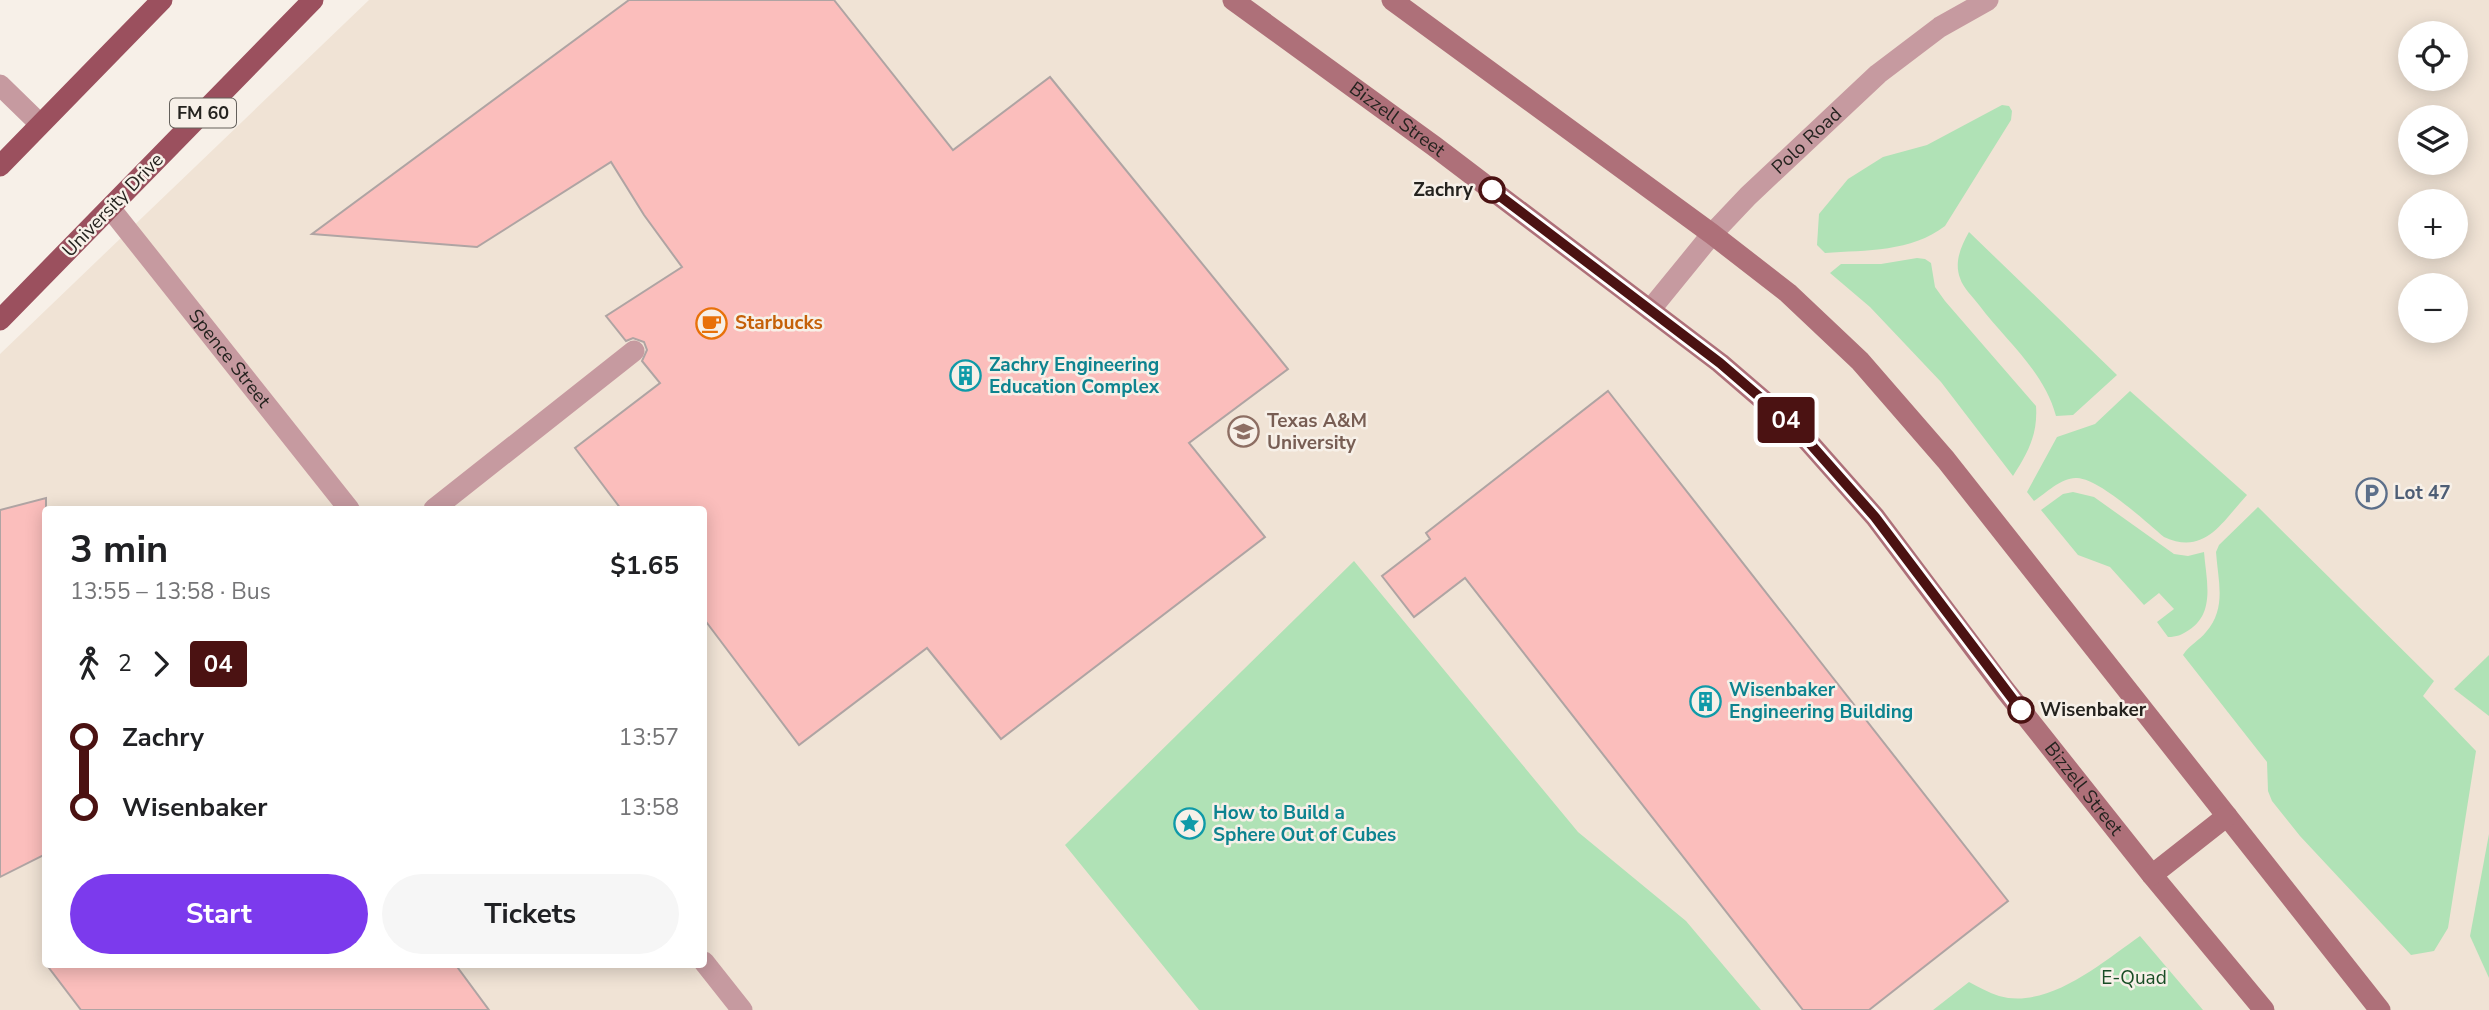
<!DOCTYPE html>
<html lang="en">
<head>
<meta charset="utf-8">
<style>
	body { margin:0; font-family:"Nunito Sans",sans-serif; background:#f6f6f6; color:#202124; height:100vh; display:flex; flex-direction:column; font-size:26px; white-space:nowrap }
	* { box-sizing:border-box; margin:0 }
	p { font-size:23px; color:#757577 }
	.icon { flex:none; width:38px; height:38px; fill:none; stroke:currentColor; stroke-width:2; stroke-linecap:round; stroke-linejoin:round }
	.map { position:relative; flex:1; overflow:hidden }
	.side { position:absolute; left:42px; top:506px; width:665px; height:462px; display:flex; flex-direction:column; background:#fff; border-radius:7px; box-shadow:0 4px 18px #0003 }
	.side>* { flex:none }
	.badge { padding:0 14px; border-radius:5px; font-size:24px; line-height:46px }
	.buttons { position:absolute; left:2398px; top:21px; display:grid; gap:14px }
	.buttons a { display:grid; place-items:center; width:70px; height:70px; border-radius:50%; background:#fff; box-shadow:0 4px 18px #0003; font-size:35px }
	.map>.badge { position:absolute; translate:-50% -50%; box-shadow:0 0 0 4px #fff }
	.legs { display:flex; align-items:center; gap:10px; height:77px; padding:0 28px; font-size:23px }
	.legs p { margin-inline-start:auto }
	.head { display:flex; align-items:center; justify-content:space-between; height:119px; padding:0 28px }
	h1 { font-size:38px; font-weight:700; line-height:52px }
	.cta { display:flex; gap:14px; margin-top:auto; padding:14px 28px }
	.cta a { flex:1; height:80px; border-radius:42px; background:#7c3aed; color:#fff; font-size:28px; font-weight:700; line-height:80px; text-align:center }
	.cta a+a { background:#f6f6f6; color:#202124 }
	ul { padding:0 28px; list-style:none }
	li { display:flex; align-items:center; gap:24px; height:70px; font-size:26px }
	li i { display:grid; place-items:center; width:10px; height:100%; margin:0 9px; background:currentColor }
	li i::after { content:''; width:18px; height:18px; margin:-9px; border:5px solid; border-radius:50%; background:#fff }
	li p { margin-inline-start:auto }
	li:first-child i { background:linear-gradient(#0000 50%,currentColor 0) }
	li:last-child i { background:linear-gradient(currentColor 50%,#0000 0) }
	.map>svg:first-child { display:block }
	.built { fill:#f0e3d5; fill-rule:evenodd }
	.green { fill:#b0e2b6 }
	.building { fill:#fbbebc; stroke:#afa4a3; stroke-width:2 }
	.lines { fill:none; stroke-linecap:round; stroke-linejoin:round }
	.lane { stroke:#c69aa0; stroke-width:21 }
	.street { stroke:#c69aa0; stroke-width:21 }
	.secondary { stroke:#ae7079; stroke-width:21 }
	.primary { stroke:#9b505e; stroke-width:21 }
	.line-1-casing { stroke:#fff; stroke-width:16 }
	.line-1 { stroke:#4b1212; stroke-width:10 }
	.stop-1-dot { fill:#fff; stroke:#4b1212; stroke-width:3.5 }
	.labels { text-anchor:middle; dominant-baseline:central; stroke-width:5; stroke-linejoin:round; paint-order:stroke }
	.shield { fill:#f7f0e8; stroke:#64605b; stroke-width:2 }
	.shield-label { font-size:18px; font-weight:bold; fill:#25231f }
	.street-label { font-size:19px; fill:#25231f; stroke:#f7f0e8 }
	.stop-label { font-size:19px; font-weight:bold; fill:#25231f; stroke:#f7f0e8; text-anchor:end }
	.food-label { font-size:19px; font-weight:bold; fill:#c56008; stroke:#f7f0e8; text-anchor:start }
	.culture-label { font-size:19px; font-weight:bold; fill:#0d838f; stroke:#f7f0e8; text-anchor:start }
	.education-label { font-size:19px; font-weight:bold; fill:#785e54; stroke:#f7f0e8; text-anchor:start }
	.service-label { font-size:19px; font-weight:bold; fill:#4e5e75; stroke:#f7f0e8; text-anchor:start }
	.park-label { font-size:19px; fill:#174d24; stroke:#f7f0e8 }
</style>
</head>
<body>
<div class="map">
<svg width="2489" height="1010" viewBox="0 0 2489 1010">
	<rect width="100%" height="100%" fill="#f7f0e8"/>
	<!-- built -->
	<path class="built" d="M 369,0 L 2489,0 L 2489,1010 L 0,1010 L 0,354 ZM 2410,33 L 2455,33 L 2455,79 L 2410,79 ZM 2410,117 L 2455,117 L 2455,163 L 2410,163 ZM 2410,201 L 2455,201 L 2455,247 L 2410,247 ZM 2410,285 L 2455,285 L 2455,331 L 2410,331 ZM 46,509 L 704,509 L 704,964 L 46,964 Z"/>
	<!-- green -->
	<g class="green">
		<path d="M 2002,105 L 2009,106 L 2012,111 L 2011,120 L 1945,226 C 1911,252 1867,250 1825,253 L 1817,245 L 1819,214 L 1848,179 L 1883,157 L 1927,145 Z"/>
		<path d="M 1969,232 L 2117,375 L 2073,415 L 2056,416 C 2044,371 2006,341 1979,305 C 1973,297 1963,288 1960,278 C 1954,262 1961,246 1969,232 Z"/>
		<path d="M 1917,258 L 1925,259 L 1931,263 L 1935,287 L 1945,301 L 2036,406 C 2038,434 2028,453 2013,476 L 1941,382 L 1870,307 L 1830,273 L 1841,264 L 1881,264 Z"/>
		<path d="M 2130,391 L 2247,495 C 2222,522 2205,556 2164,537 C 2146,522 2100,479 2077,478 C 2062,477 2046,493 2034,501 L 2027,492 L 2057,437 L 2095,424 Z"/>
		<path d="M 2073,492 L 2094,497 L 2174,554 L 2188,556 L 2204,552 C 2206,579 2216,613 2189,630 C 2181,635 2177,637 2168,637 L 2157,622 L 2174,609 L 2159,593 L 2144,605 L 2110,567 L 2078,555 L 2041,510 L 2063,494 Z"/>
		<path d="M 2258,507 L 2434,681 L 2423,696 L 2476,751 L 2448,928 L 2434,951 L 2411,955 L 2300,836 L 2272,801 L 2268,791 L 2267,762 L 2183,655 C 2189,645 2199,641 2206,632 C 2227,608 2218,581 2216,552 L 2219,545 Z"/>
		<path d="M 1354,561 L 1578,832 L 1686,921 L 1761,1010 L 1199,1010 L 1065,845 Z"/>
		<path d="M 2489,655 L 2489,716 L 2454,689 Z"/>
		<path d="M 2489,834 L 2489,978 L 2470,936 Z"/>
		<path d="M 2140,936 L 2203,1010 L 1933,1010 L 1969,982 C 1979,987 1989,993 1999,996 C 2048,1010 2103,962 2140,936 Z"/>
	</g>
	<!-- building -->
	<g class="building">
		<path d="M 629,0 L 834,0 L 953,150 L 1050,77 L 1288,369 L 1189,443 L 1265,537 L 1001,739 L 927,648 L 799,745 L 704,619 L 704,509 L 621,509 L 575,448 L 660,383 L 642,361 L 647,350 L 644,342 L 633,338 L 626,341 L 606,316 L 682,267 L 644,215 L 611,162 L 477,247 L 312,234 Z"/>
		<path d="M 1608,391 L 2008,901 L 1869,1010 L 1803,1010 L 1465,578 L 1414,617 L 1382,576 L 1430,539 L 1426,533 Z"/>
		<path d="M 46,498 L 46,854 L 0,877 L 0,510 Z"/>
		<path d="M 46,964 L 455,964 L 489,1010 L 81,1010 Z"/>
	</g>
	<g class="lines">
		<!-- lane -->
		<g class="lane">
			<path d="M 0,85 L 40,124"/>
			<path d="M 434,509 L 634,351"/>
		</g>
		<!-- street -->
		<g class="street">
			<path id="s1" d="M 110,208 L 349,509"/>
			<path id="s2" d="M 1650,310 L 1712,234 L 1748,196 L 1878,74 L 1940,27 L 1988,0"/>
			<path d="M 704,962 L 742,1010"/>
		</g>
		<!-- secondary -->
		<g class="secondary">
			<path id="s3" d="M 1233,0 L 1434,146 L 1720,363 L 1798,430 L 1875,517 L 2005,690 L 2152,875 L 2264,1010"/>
			<path d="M 1392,0 L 1712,234 L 1788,293 L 1860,361 L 1946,460 L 2380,1010"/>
			<path d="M 2152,875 L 2227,816"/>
		</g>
		<!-- primary -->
		<g class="primary">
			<path d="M 0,166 L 162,0"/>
			<path d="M 0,320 L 313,0"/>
		</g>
	</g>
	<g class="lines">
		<defs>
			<path id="line-1" d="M 1492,190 L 1720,363 L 1798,430 L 1875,517 L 2021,710"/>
		</defs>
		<!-- line-1 casing -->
		<use href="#line-1" class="line-1-casing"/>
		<!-- line-1 -->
		<use href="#line-1" class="line-1"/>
	</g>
	<!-- icons -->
	<defs>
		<symbol id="cafe-ring" viewBox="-11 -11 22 22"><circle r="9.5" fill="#f7f0e8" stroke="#e8710a" stroke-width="1.5"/><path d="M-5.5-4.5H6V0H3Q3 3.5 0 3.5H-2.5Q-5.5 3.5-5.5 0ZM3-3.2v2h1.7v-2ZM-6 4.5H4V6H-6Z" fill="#e8710a"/></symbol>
		<symbol id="building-ring" viewBox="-11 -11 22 22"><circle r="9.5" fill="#f7f0e8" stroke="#0f9aa8" stroke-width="1.5"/><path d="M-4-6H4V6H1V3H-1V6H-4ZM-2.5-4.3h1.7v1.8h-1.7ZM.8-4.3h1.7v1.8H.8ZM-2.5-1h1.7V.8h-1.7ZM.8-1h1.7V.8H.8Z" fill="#0f9aa8"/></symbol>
		<symbol id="university-ring" viewBox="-11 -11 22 22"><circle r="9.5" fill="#f7f0e8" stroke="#8d6e63" stroke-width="1.5"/><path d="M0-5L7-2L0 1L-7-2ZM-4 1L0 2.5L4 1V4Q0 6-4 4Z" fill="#8d6e63"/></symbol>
		<symbol id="parking-ring" viewBox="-11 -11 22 22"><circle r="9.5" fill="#f7f0e8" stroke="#5c6f8a" stroke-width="1.5"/><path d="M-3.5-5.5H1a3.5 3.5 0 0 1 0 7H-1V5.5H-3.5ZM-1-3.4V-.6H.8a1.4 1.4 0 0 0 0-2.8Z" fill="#5c6f8a"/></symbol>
		<symbol id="sight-ring" viewBox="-11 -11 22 22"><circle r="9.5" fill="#f7f0e8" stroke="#0f9aa8" stroke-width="1.5"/><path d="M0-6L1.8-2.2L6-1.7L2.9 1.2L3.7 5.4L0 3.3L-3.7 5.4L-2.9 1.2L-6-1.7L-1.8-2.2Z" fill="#0f9aa8"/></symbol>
	</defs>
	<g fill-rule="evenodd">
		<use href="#cafe-ring" x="694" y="306" width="35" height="35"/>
		<use href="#building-ring" x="948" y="358" width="35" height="35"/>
		<use href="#university-ring" x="1226" y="414" width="35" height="35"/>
		<use href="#parking-ring" x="2354" y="476" width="35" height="35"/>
		<use href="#building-ring" x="1688" y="684" width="35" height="35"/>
		<use href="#sight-ring" x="1172" y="806" width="35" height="35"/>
	</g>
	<!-- markers -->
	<g class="stop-1-dot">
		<circle cx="1492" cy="190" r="12"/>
		<circle cx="2021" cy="710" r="12"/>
	</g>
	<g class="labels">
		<!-- shield labels -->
		<rect class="shield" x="170" y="98.5" width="66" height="29" rx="5"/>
		<g class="shield-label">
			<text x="203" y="113">FM 60</text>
		</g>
		<!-- street labels -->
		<g class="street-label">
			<text stroke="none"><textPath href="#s3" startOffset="203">Bizzell Street</textPath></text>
			<text stroke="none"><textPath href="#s2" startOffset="231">Polo Road</textPath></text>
			<text transform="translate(113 205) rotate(-46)">University Drive</text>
			<text stroke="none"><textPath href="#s1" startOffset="192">Spence Street</textPath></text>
			<text stroke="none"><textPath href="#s3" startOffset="1169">Bizzell Street</textPath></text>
		</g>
		<!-- stop labels -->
		<g class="stop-label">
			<text x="1473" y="190">Zachry</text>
			<text x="2040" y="710" text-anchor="start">Wisenbaker</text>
		</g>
		<!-- food labels -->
		<g class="food-label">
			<text x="735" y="323">Starbucks</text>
		</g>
		<!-- culture labels -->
		<g class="culture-label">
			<text x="989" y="365">Zachry Engineering<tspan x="989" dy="22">Education Complex</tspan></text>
			<text x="1729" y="690">Wisenbaker<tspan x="1729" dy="22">Engineering Building</tspan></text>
			<text x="1213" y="813">How to Build a<tspan x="1213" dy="22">Sphere Out of Cubes</tspan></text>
		</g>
		<!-- education labels -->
		<g class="education-label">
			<text x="1267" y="421">Texas A&amp;M<tspan x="1267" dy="22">University</tspan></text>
		</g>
		<!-- service labels -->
		<g class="service-label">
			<text x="2394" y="493">Lot 47</text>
		</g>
		<!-- park labels -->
		<g class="park-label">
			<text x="2134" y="978">E-Quad</text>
		</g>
	</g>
</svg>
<div class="buttons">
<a><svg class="icon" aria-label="locate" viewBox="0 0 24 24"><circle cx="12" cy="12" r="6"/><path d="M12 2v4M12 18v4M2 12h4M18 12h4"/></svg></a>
<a><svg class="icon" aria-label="layers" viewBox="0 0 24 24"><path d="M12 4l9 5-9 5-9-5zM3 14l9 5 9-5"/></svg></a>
<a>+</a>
<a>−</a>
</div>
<b class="badge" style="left:1786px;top:420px;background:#4b1212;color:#fff">04</b>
<section class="side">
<div class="head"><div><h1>3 min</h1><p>13:55 – 13:58 · Bus</p></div><b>$1.65</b></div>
<div class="legs"><svg class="icon" aria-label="walk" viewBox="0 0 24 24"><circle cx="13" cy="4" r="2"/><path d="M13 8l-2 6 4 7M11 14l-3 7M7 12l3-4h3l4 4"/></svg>2<svg class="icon" aria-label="forward" viewBox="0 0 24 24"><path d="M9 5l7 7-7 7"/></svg><b class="badge" style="background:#4b1212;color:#fff">04</b></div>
<ul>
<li><i style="color:#4b1212"></i><b>Zachry</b><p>13:57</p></li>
<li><i style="color:#4b1212"></i><b>Wisenbaker</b><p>13:58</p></li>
</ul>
<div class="cta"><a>Start</a><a>Tickets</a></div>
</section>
</div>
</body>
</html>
